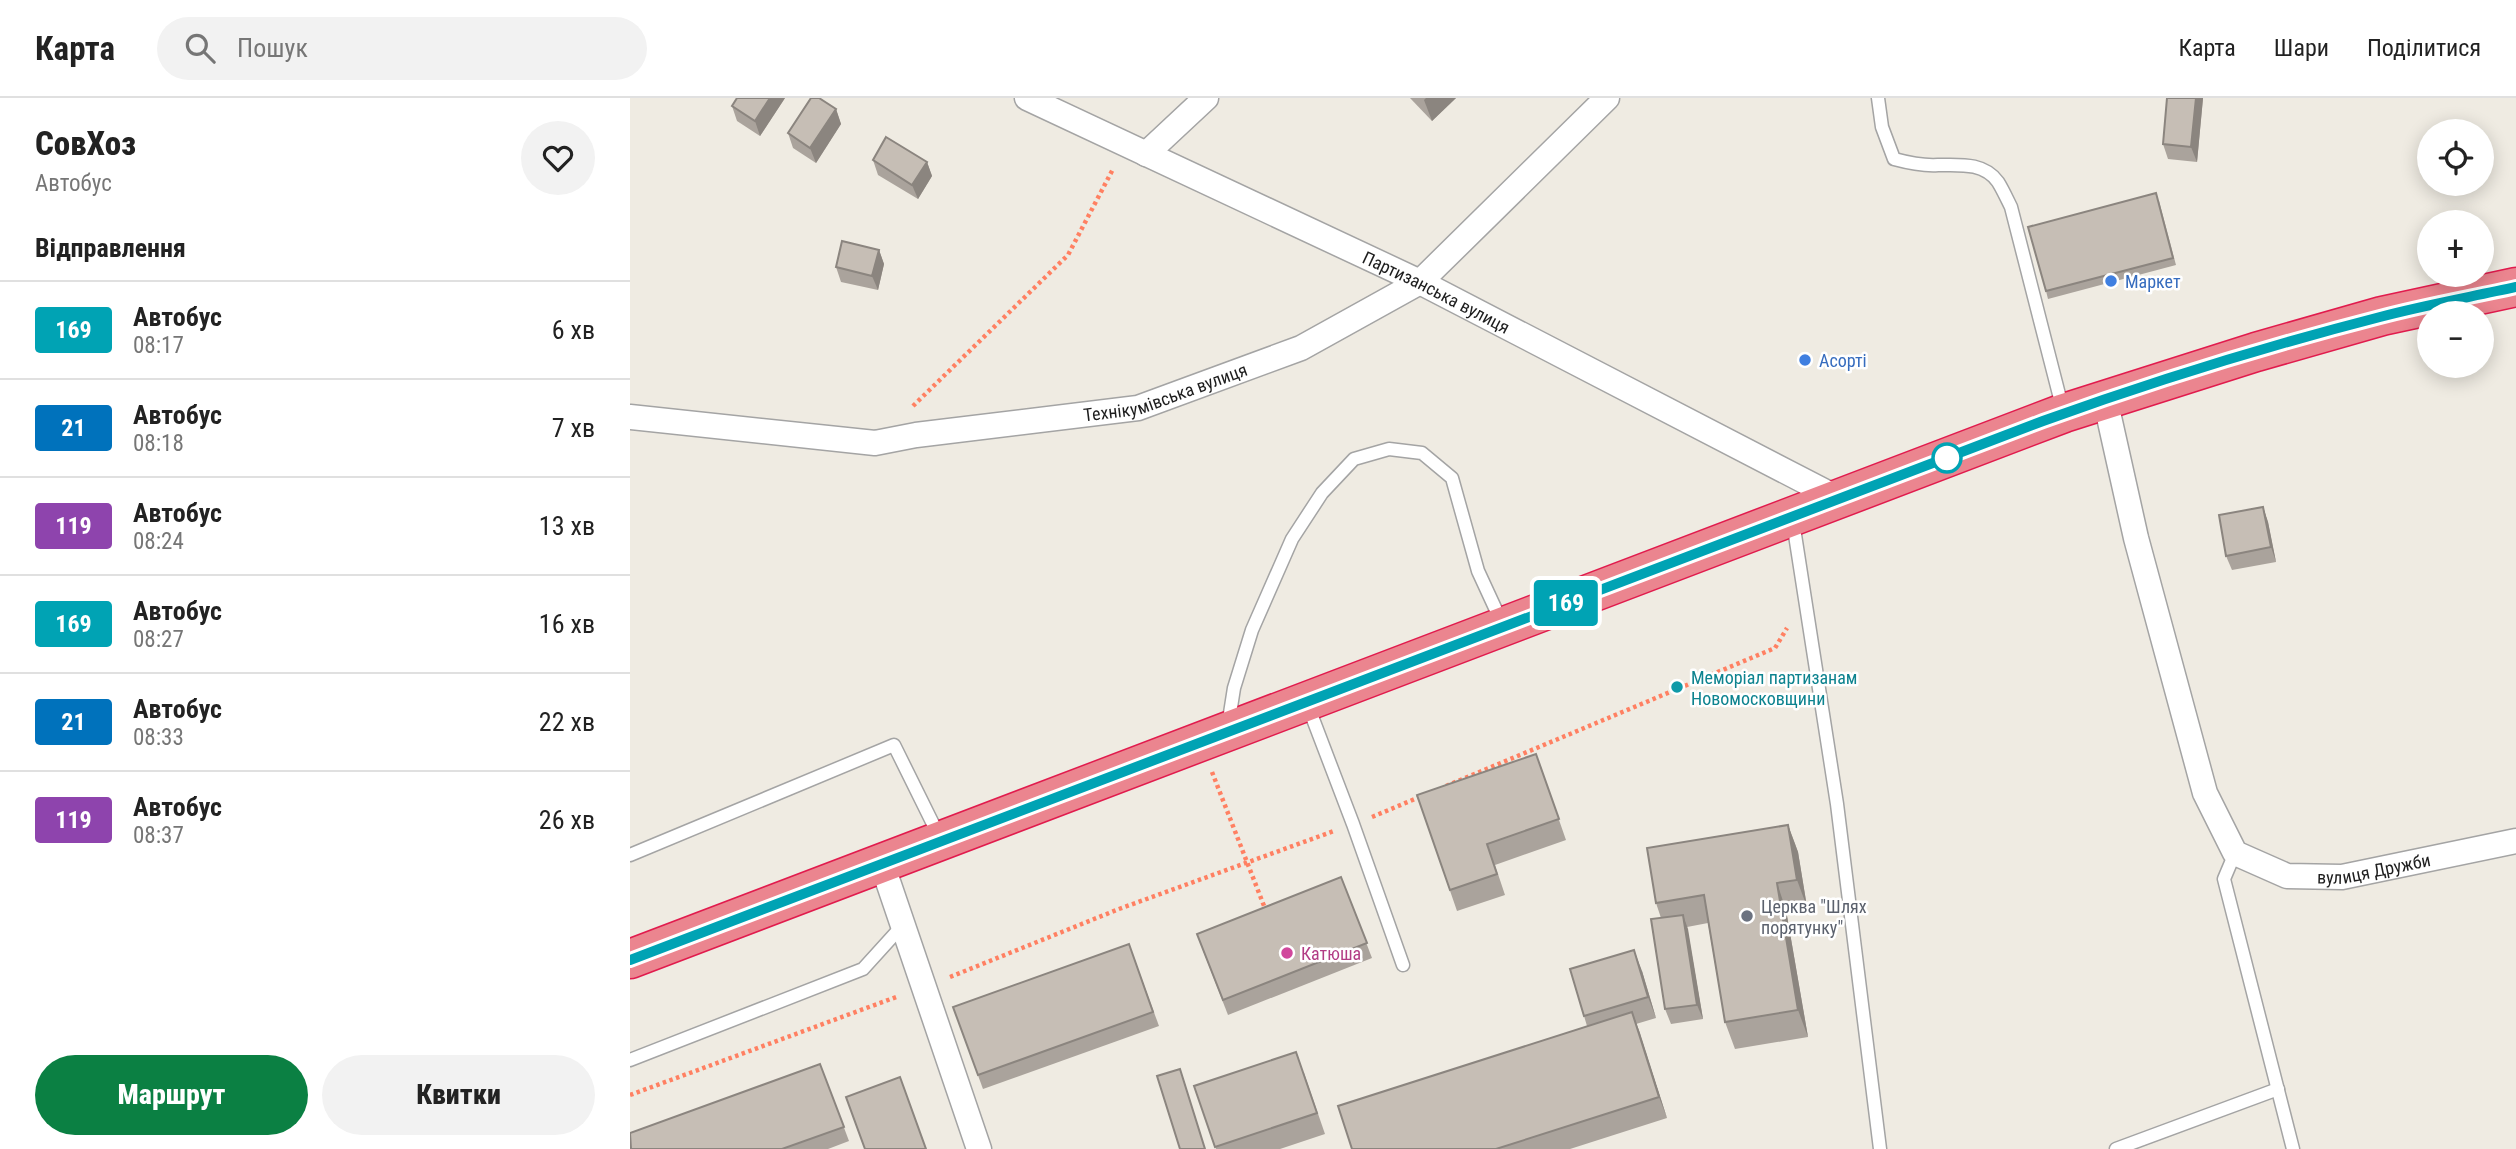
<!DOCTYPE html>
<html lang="uk">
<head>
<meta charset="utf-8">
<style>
	body { margin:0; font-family:"Roboto Condensed",sans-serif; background:#f2f2f2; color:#222; height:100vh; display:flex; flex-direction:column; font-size:26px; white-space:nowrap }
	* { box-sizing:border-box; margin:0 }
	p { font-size:23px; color:#767676 }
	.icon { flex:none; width:38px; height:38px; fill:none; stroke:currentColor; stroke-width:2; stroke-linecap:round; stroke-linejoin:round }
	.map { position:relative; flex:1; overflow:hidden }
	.panel { display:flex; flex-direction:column; background:#fff; width:630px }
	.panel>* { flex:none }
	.badge { padding:0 14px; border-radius:5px; font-size:24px; line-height:46px }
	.fabs { position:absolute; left:1787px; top:21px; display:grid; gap:14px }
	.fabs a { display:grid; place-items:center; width:77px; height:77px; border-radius:50%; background:#fff; box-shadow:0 4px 18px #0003; font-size:35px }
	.map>.badge { position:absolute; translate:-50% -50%; box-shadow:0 0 0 4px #fff }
	h2 { padding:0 35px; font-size:26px; line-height:63px }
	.round { display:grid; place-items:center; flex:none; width:74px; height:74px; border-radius:37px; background:#f2f2f2 }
	.headline { display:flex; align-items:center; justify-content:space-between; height:119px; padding:0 35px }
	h1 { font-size:33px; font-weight:800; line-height:52px }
	.button { display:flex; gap:14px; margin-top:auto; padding:14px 35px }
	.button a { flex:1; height:80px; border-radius:42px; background:#0b8043; color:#fff; font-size:28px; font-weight:800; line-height:80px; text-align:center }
	.button a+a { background:#f2f2f2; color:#222 }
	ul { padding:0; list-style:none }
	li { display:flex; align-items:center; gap:21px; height:98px; padding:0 35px; border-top:2px solid #e0e0e0 }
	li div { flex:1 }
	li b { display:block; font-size:26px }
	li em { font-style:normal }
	li .badge { min-width:77px; font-weight:700; text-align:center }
	header { display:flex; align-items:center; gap:42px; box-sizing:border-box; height:98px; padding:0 35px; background:#fff; border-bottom:2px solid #e0e0e0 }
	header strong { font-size:33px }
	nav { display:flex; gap:38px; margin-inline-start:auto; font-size:24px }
	.search { width:490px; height:63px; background:#f2f2f2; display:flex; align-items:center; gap:18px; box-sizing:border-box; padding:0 24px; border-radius:38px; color:#767676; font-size:26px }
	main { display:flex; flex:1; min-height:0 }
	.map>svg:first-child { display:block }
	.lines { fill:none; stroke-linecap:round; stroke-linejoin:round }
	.lane-casing { stroke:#a4a4a4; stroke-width:15 }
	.street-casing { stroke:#a4a4a4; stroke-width:27 }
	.highway-casing { stroke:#e11b4d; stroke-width:41 }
	.path { stroke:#ff8062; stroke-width:4.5; stroke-dasharray:3.5 3.5; stroke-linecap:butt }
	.lane { stroke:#fff; stroke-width:12 }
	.street { stroke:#fff; stroke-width:24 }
	.highway { stroke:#eb858f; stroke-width:38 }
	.wall { fill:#aaa39c }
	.shaded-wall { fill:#8b857f }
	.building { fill:#c6beb5; stroke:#8b857f; stroke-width:2 }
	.line-casing { stroke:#fff; stroke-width:16 }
	.line { stroke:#00a3b4; stroke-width:10 }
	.shop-dot { fill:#3f7fe0; stroke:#fff; stroke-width:2.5 }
	.stop-dot { fill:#fff; stroke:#00a3b4; stroke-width:3.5 }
	.culture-dot { fill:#0f9aa8; stroke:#fff; stroke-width:2.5 }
	.worship-dot { fill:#6b7280; stroke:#fff; stroke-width:2.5 }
	.hotel-dot { fill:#d1479c; stroke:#fff; stroke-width:2.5 }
	.labels { text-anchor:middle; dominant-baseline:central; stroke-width:5; stroke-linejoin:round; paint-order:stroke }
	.shop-label { font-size:18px; fill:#366cbe; stroke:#fff; text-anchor:start }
	.street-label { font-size:18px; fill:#1d1d1d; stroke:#fff }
	.culture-label { font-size:18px; fill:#0d838f; stroke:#fff; text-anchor:start }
	.worship-label { font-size:18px; fill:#5b616d; stroke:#fff; text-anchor:start }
	.hotel-label { font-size:18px; fill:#b23c85; stroke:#fff; text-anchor:start }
</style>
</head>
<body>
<header>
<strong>Карта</strong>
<div class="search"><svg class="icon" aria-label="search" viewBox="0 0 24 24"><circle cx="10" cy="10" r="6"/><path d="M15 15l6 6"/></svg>Пошук</div>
<nav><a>Карта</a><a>Шари</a><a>Поділитися</a></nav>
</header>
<main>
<section class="panel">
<div class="headline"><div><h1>СовХоз</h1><p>Автобус</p></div><a class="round"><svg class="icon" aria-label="heart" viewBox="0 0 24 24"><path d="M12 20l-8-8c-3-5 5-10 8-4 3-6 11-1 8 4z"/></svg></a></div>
<h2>Відправлення</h2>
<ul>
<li><span class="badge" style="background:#00a3b4;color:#fff">169</span><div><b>Автобус</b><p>08:17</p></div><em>6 хв</em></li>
<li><span class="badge" style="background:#0072bc;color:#fff">21</span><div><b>Автобус</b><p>08:18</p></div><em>7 хв</em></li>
<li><span class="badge" style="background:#8e44ad;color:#fff">119</span><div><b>Автобус</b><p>08:24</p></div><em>13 хв</em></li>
<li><span class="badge" style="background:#00a3b4;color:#fff">169</span><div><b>Автобус</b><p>08:27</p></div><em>16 хв</em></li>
<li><span class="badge" style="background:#0072bc;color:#fff">21</span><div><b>Автобус</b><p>08:33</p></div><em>22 хв</em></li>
<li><span class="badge" style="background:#8e44ad;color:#fff">119</span><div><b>Автобус</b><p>08:37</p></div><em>26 хв</em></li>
</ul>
<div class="button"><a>Маршрут</a><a>Квитки</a></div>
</section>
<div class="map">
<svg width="1886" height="1051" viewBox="0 0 1886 1051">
	<rect width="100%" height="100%" fill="#efebe2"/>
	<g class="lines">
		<defs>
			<g id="lane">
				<path d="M 1248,0 L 1252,29 L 1264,61 C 1279,65 1293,68 1308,67 C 1329,67 1354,64 1368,84 C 1373,92 1377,101 1381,109 L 1433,312"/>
				<path d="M 1163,424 L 1207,706 L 1250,1051"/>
				<path d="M 678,608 L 723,726 L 773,867"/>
				<path d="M 598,628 L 604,590 L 622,532 L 662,441 L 692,395 L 724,361 L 759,351 L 792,355 L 822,380 L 848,473 L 872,525"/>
				<path d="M 1605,755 L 1594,781 L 1663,1051"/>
				<path d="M 0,757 L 264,647 L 309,738"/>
				<path d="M 0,962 L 233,871 L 272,828"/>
				<path d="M 1486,1051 L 1648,991"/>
			</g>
			<g id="street">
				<path id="s1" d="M 397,0 L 790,184 L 1209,401"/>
				<path d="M 516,56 L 576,0"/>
				<path id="s2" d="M 1475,301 L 1506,440 L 1575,695 L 1605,755 L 1657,778 L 1712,779 L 1886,743"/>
				<path id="s3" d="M 0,319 L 245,345 L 286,337 L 508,310 L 671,250 L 790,184 L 977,0"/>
				<path d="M 252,766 L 349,1051"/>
			</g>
			<path id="highway" d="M 0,861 L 1434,315 L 1626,254 L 1752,218 L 1886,189"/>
		</defs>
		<!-- lane casing -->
		<use href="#lane" class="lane-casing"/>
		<!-- street casing -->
		<use href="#street" class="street-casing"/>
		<!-- highway casing -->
		<use href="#highway" class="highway-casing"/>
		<!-- path -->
		<g class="path">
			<path d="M 283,308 L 438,157 L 483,71"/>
			<path d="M 582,674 L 636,813"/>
			<path d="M 816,688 L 1145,550 L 1157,530"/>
			<path d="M 742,719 L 792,698"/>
			<path d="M 320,879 L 489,811 L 704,733"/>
			<path d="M 0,997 L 269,898"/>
		</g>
		<!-- lane -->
		<use href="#lane" class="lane"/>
		<!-- street -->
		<use href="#street" class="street"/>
		<!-- highway -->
		<use href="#highway" class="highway"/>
	</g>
	<!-- wall -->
	<g class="wall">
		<path d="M 155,0 L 130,38 L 107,23 L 102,8 Z"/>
		<path d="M 780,0 L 826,0 L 802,23 Z"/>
		<path d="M 1537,0 L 1573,0 L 1567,64 L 1538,61 L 1533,46 Z"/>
		<path d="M 206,11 L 211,26 L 186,65 L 163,50 L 158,35 Z"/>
		<path d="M 243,62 L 297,64 L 302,78 L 288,101 L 248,77 Z"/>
		<path d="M 1529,103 L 1546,167 L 1418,201 L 1416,193 Z"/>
		<path d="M 249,152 L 254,166 L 248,192 L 211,184 L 206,169 Z"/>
		<path d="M 1633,409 L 1638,424 L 1646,464 L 1602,472 L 1596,458 Z"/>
		<path d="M 906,656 L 936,742 L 865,767 L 875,797 L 827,813 L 787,697 Z"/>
		<path d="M 1158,727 L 1168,754 L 1177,809 L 1156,812 L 1178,939 L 1105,951 L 1095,924 L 1078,825 L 1057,829 L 1073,921 L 1041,926 L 1035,911 L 1031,820 L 1026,805 Z"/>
		<path d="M 711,779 L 742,860 L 598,917 L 572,850 Z"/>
		<path d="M 499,846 L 529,928 L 353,991 L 323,909 Z"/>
		<path d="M 1012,873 L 1026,920 L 1006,926 L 1037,1020 L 940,1051 L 722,1051 L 957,928 L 954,918 Z"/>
		<path d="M 190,966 L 219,1043 L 198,1051 L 1,1051 Z"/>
		<path d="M 674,975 L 695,1036 L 650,1051 L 586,1051 L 564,988 Z"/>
	</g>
	<!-- shaded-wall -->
	<g class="shaded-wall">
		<path d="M 140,0 L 155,0 L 130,38 L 125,23 Z"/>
		<path d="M 796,0 L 826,0 L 802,23 L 794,2 Z"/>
		<path d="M 1566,0 L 1573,0 L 1567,64 L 1561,49 Z"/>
		<path d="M 206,11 L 211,26 L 186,65 L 180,50 Z"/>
		<path d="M 297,64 L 302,78 L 288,101 L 282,87 Z"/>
		<path d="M 249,152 L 254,166 L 248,192 L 242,178 Z"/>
		<path d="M 1633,409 L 1638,424 L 1646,464 L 1641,449 Z"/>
		<path d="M 1158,727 L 1168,754 L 1177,809 L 1167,782 Z"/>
		<path d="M 1147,785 L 1156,812 L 1178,939 L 1168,912 Z"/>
		<path d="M 1053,817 L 1058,831 L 1073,921 L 1067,907 Z"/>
		<path d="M 1004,852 L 1012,873 L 1026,920 L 1018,899 Z"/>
		<path d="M 1002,914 L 1010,935 L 1037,1020 L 1029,999 Z"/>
	</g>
	<!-- building -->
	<g class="building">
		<path d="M 107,0 L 140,0 L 125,23 L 102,8 Z"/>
		<path d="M 181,0 L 189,0 L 206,11 L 180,50 L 158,35 Z"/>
		<path d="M 1537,0 L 1566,0 L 1561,49 L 1533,46 Z"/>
		<path d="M 256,39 L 297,64 L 282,87 L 243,62 Z"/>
		<path d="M 1526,95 L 1543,160 L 1416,193 L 1398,129 Z"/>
		<path d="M 212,143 L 249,152 L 242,178 L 206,169 Z"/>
		<path d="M 1633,409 L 1641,449 L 1596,458 L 1589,417 Z"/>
		<path d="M 906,656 L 929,721 L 857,746 L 867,776 L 820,792 L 787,697 Z"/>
		<path d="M 1158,727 L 1167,782 L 1147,785 L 1168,912 L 1095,924 L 1074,797 L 1026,805 L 1017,750 Z"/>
		<path d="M 711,779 L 737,845 L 593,902 L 567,836 Z"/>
		<path d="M 1053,817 L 1067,907 L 1035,911 L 1021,821 Z"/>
		<path d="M 499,846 L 523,914 L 348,977 L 323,909 Z"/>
		<path d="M 1004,852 L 1018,899 L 954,918 L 940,871 Z"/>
		<path d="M 1002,914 L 1029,999 L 866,1051 L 722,1051 L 708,1008 Z"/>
		<path d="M 666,954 L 687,1015 L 585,1049 L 564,988 Z"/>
		<path d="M 190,966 L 214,1029 L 152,1051 L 1,1051 L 0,1035 Z"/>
		<path d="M 550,971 L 575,1051 L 550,1051 L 527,978 Z"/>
		<path d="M 270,979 L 296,1051 L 235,1051 L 216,999 Z"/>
	</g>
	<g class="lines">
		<defs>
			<path id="line" d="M 0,862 L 1413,323 C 1524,283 1637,248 1750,219 C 1795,207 1841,199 1886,189"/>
		</defs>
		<!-- line casing -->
		<use href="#line" class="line-casing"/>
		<!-- line -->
		<use href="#line" class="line"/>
	</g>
	<!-- markers -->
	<g class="shop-dot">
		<circle cx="1481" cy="183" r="7"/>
		<circle cx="1175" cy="262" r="7"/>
	</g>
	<circle class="stop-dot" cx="1317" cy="360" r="14"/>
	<circle class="culture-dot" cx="1047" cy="589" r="7"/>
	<circle class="worship-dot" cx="1117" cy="818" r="7"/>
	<circle class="hotel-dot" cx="657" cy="855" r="7"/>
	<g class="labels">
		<!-- shop labels -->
		<g class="shop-label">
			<text x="1495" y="183">Маркет</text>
			<text x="1189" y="262">Асорті</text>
		</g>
		<!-- street labels -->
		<g class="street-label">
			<text stroke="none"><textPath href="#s1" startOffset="453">Партизанська вулиця</textPath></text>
			<text stroke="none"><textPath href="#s3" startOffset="542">Технікумівська вулиця</textPath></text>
			<text stroke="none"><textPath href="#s2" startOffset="618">вулиця Дружби</textPath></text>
		</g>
		<!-- culture labels -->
		<g class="culture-label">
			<text x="1061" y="579">Меморіал партизанам<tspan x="1061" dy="21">Новомосковщини</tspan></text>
		</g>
		<!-- worship labels -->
		<g class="worship-label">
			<text x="1131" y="808">Церква "Шлях<tspan x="1131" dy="21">порятунку"</tspan></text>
		</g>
		<!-- hotel labels -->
		<g class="hotel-label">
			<text x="671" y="855">Катюша</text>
		</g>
	</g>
</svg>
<div class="fabs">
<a><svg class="icon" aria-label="locate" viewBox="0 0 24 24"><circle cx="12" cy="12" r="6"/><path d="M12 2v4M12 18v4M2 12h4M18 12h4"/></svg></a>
<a>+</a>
<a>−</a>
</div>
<b class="badge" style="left:936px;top:505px;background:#00a3b4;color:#fff">169</b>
</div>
</main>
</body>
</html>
